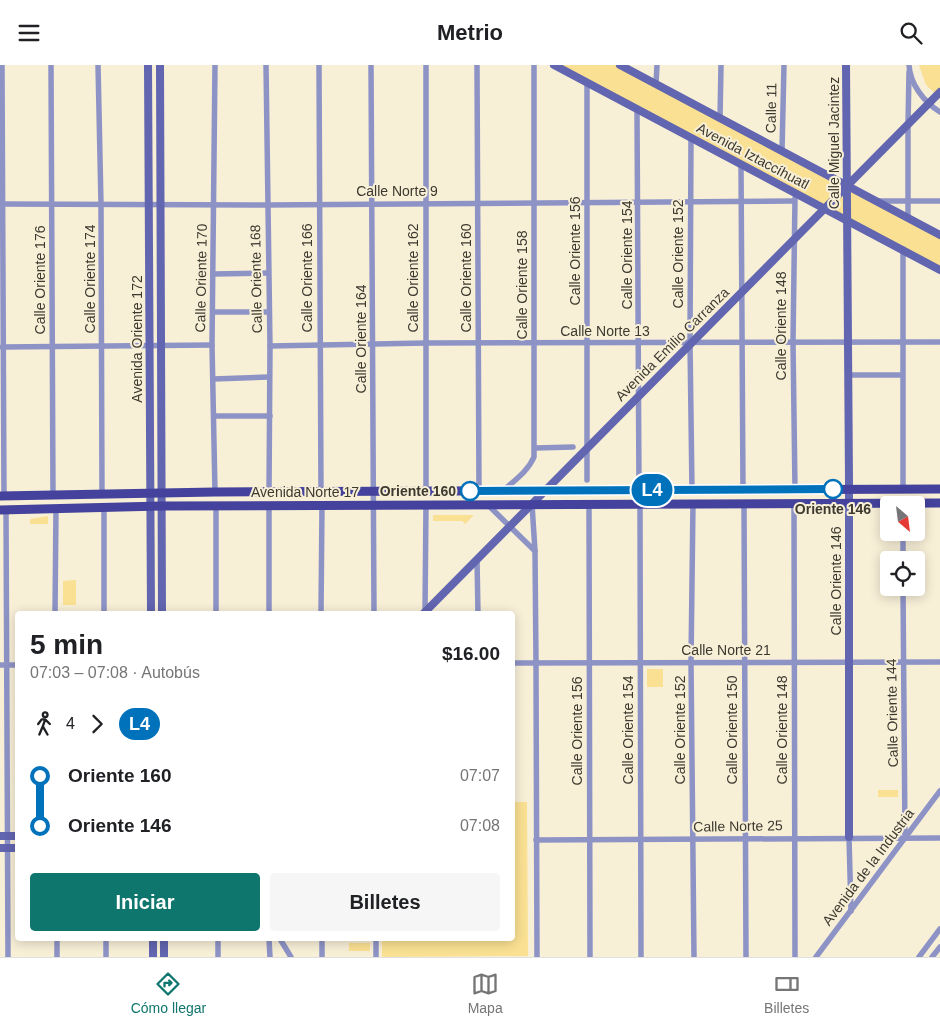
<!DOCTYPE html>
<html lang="es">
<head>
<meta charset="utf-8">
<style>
	body { margin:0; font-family:Helvetica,sans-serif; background:#f6f6f6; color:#202124; height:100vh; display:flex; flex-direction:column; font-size:19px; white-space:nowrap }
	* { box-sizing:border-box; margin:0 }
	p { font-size:16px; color:#757577 }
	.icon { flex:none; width:28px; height:28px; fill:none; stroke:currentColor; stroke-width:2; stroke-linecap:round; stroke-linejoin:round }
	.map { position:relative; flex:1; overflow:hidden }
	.sheet { position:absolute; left:15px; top:546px; width:500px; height:330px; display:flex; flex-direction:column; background:#fff; border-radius:5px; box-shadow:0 2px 12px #0003 }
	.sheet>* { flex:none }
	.badge { padding:0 10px; border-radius:16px; font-size:18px; line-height:32px }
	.needle { width:32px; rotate:152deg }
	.fabs { position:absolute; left:880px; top:431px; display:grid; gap:10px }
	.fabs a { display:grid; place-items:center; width:45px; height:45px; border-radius:5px; background:#fff; box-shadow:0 2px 12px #0003; font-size:25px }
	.map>.badge { position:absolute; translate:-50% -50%; box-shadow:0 0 0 2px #fff }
	.legs { display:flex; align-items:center; gap:8px; height:55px; padding:0 15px; font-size:16px }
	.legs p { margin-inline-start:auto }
	.headline { display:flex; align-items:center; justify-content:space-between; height:85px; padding:0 15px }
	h1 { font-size:28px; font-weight:800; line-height:38px }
	.action { display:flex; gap:10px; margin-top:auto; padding:10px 15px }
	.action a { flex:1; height:58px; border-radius:5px; background:#0f766e; color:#fff; font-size:20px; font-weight:800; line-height:58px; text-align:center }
	.action a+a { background:#f6f6f6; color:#202124 }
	ul { padding:0 15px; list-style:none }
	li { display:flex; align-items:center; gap:18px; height:50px; font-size:19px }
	li i { display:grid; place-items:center; width:8px; height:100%; margin:0 6px; background:currentColor }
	li i::after { content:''; width:12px; height:12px; margin:-6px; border:4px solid; border-radius:50%; background:#fff }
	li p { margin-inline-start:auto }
	li:first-child i { background:linear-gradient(#0000 50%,currentColor 0) }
	li:last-child i { background:linear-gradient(currentColor 50%,#0000 0) }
	header { display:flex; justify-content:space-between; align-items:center; height:65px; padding:0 15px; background:#fff; font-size:22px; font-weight:800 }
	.tab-bar { display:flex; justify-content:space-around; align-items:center; height:70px; border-top:1px solid #e0e0e0; background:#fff; font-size:14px; color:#757577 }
	.tab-bar a { display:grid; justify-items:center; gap:2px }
	.tab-bar .current { color:#0f766e }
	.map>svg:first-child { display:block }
	.green { fill:#fae092 }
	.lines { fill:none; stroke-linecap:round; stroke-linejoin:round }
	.street { stroke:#8e93c6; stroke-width:5.5 }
	.secondary { stroke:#6265af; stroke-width:8 }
	.primary { stroke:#44429c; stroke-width:9 }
	.line-1-casing { stroke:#fff; stroke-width:11 }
	.line-1 { stroke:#0072bc; stroke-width:8 }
	.stop-1-dot { fill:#fff; stroke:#0072bc; stroke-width:2.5 }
	.labels { text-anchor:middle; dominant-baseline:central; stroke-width:4; stroke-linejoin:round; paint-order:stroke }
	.street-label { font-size:14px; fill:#3c392f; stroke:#f8efd7 }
	.stop-label { font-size:14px; font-weight:bold; fill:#3c392f; stroke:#f8efd7; text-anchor:end }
</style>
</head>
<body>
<header><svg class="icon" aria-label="menu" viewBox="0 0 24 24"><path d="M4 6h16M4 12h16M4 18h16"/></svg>Metrio<svg class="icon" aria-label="search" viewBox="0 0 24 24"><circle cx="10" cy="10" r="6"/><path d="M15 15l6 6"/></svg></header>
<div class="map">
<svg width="940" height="892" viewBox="0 0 940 892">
	<rect width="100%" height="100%" fill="#f8efd7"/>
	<!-- green -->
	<g class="green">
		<path d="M 560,0 L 616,0 L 940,173 L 940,202 Z"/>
		<path d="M 919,0 L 940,0 L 940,33 L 926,20 Z"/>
		<path d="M 433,450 L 474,450 L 465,459 L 462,456 L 433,456 Z"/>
		<path d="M 48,451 L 48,459 L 30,459 L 30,454 Z"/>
		<path d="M 76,515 L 76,540 L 63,540 L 63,516 Z"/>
		<rect x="647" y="604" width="16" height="18"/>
		<rect x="878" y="725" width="20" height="7"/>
		<path d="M 513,737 L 527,737 L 528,891 L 382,892 L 382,874 L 512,874 Z"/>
		<rect x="349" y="878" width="21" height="8"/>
	</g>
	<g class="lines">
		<!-- street -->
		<g class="street">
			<path d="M 2,0 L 4,430"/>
			<path d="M 51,0 L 53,429"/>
			<path d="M 98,0 L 101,139 L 102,429"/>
			<path d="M 215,0 L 212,280 L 215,427"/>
			<path d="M 266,0 L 270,281 L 269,427"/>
			<path d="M 319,0 L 321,427"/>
			<path d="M 371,0 L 374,549"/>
			<path d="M 426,0 L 426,426"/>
			<path d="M 477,0 L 479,426"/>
			<path d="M 909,0 C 910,19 924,37 940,47"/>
			<path d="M 587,17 L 587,415"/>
			<path d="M 656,19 L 657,0"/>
			<path d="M 637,45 L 639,425"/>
			<path d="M 720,54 L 721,0"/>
			<path d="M 691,73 L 690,278 L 692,425"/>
			<path d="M 782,86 L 784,0"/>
			<path d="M 741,100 L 743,425"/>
			<path d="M 877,136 L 940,136"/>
			<path d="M 0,139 L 267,140 L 794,136"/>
			<path d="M 908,153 L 908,60 L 909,7"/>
			<path d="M 214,209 L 268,208"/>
			<path d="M 213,247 L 269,247"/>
			<path d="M 270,281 L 426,278 L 940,277"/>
			<path d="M 2,282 L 212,280"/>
			<path d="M 848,310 L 902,310"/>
			<path d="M 213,314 L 269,312"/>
			<path d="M 214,351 L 270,351"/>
			<path d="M 535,383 L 573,382"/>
			<path d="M 795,424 L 793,277 L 795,133"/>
			<path d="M 903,424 L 903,184"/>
			<path d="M 504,425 C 515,415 528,406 534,392 L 534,0"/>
			<path d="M 693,438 L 691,597 L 694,892"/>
			<path d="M 744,438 L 746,892"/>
			<path d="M 794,438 L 795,892"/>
			<path d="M 532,439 L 535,486 L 536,598 L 537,892"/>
			<path d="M 589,439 L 590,892"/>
			<path d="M 640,439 L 641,892"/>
			<path d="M 488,440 L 535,486"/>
			<path d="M 216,441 L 216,549"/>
			<path d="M 269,441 L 269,549"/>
			<path d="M 104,443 L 104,549"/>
			<path d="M 6,445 L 8,892"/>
			<path d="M 903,468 L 903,495"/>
			<path d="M 477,494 L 478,549"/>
			<path d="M 903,522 L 905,773"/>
			<path d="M 425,548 L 426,440"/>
			<path d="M 55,549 L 56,444"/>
			<path d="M 321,549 L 322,440"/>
			<path d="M 512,598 L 940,597"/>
			<path d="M 0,600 L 18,600"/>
			<path d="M 849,772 L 851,846"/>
			<path d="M 536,775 L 940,773"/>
			<path d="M 57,874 L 57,892"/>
			<path d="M 218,874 L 218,892"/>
			<path d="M 269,874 L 270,892"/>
			<path d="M 280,874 L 291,892"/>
			<path d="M 376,874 L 376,892"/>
			<path d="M 106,892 L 106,874"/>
			<path d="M 322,892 L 322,874"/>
			<path d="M 816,892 L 940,726"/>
			<path d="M 919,892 L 940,864"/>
			<path d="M 932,892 L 940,882"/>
		</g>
		<!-- secondary -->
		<g class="secondary">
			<path d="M 148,0 L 151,549"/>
			<path d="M 160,0 L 162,549"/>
			<path d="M 554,0 L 940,205"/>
			<path d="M 620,0 L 940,170"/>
			<path d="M 846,0 L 849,417 L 849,772"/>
			<path d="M 423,549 L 940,27"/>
			<path d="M 0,771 L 18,771"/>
			<path d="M 0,783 L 18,783"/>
			<path d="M 153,874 L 153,892"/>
			<path d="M 164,874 L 164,892"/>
		</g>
		<!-- primary -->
		<g class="primary">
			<path d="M 0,431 L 215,427 L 940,424"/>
			<path d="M 0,445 L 162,441 L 940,438"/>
		</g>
	</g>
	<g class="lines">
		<defs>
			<path id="line-1" d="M 470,426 L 833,424"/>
		</defs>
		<!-- line-1 casing -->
		<use href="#line-1" class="line-1-casing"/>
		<!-- line-1 -->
		<use href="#line-1" class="line-1"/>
	</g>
	<!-- markers -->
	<g class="stop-1-dot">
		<circle cx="833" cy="424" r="9"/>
		<circle cx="470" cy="426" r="9"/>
	</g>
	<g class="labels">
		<!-- street labels -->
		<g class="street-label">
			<text transform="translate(771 43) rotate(-89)">Calle 11</text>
			<text transform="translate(834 78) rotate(-90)">Calle Miguel Jacintez</text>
			<text transform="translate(753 91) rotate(28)">Avenida Iztaccíhuatl</text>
			<text x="397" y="126">Calle Norte 9</text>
			<text transform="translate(575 186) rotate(-90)">Calle Oriente 156</text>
			<text transform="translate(678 189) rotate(-90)">Calle Oriente 152</text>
			<text transform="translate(627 190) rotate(-90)">Calle Oriente 154</text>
			<text transform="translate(201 213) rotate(-89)">Calle Oriente 170</text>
			<text transform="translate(307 213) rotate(-90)">Calle Oriente 166</text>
			<text transform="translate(413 213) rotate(-90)">Calle Oriente 162</text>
			<text transform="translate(466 213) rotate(-90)">Calle Oriente 160</text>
			<text transform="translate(90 214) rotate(-90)">Calle Oriente 174</text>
			<text transform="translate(256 214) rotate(-91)">Calle Oriente 168</text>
			<text transform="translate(40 215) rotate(-90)">Calle Oriente 176</text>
			<text transform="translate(522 220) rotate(-90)">Calle Oriente 158</text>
			<text transform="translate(781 261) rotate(-90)">Calle Oriente 148</text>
			<text x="605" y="266">Calle Norte 13</text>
			<text transform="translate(137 274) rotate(-90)">Avenida Oriente 172</text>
			<text transform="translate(361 274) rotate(-90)">Calle Oriente 164</text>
			<text transform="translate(672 279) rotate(-45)">Avenida Emilio Carranza</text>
			<text x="305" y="427">Avenida Norte 17</text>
			<text transform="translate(836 516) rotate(-90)">Calle Oriente 146</text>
			<text x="726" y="585">Calle Norte 21</text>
			<text transform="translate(892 648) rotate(-91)">Calle Oriente 144</text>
			<text transform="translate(628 665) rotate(-90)">Calle Oriente 154</text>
			<text transform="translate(680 665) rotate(-90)">Calle Oriente 152</text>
			<text transform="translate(732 665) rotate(-90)">Calle Oriente 150</text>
			<text transform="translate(782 665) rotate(-90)">Calle Oriente 148</text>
			<text transform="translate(577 666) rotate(-90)">Calle Oriente 156</text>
			<text transform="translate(738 761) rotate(-1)">Calle Norte 25</text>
			<text transform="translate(868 802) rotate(-53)">Avenida de la Industria</text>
		</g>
		<!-- stop labels -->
		<g class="stop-label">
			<text x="456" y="426">Oriente 160</text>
			<text x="833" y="444" text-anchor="middle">Oriente 146</text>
		</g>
	</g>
</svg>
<div class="fabs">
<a><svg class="needle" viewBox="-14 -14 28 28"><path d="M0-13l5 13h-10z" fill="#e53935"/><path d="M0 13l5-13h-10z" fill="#757577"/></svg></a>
<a><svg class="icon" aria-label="locate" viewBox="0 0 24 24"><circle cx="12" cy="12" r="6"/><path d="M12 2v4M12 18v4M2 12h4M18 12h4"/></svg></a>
</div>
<b class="badge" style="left:652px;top:425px;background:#0072bc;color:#fff">L4</b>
<section class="sheet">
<div class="headline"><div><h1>5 min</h1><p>07:03 – 07:08 · Autobús</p></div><b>$16.00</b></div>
<div class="legs"><svg class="icon" aria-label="walk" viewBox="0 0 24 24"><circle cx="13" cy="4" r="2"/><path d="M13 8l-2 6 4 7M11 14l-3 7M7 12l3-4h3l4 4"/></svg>4<svg class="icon" aria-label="forward" viewBox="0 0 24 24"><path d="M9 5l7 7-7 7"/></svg><b class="badge" style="background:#0072bc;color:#fff">L4</b></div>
<ul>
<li><i style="color:#0072bc"></i><b>Oriente 160</b><p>07:07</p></li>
<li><i style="color:#0072bc"></i><b>Oriente 146</b><p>07:08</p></li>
</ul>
<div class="action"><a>Iniciar</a><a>Billetes</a></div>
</section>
</div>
<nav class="tab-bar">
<a class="current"><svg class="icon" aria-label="directions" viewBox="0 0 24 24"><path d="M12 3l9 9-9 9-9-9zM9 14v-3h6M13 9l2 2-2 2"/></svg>Cómo llegar</a>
<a><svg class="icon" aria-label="map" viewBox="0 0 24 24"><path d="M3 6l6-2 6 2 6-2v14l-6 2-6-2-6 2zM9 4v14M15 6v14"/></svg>Mapa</a>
<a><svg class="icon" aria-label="tickets" viewBox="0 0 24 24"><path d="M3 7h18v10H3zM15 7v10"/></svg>Billetes</a>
</nav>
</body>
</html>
